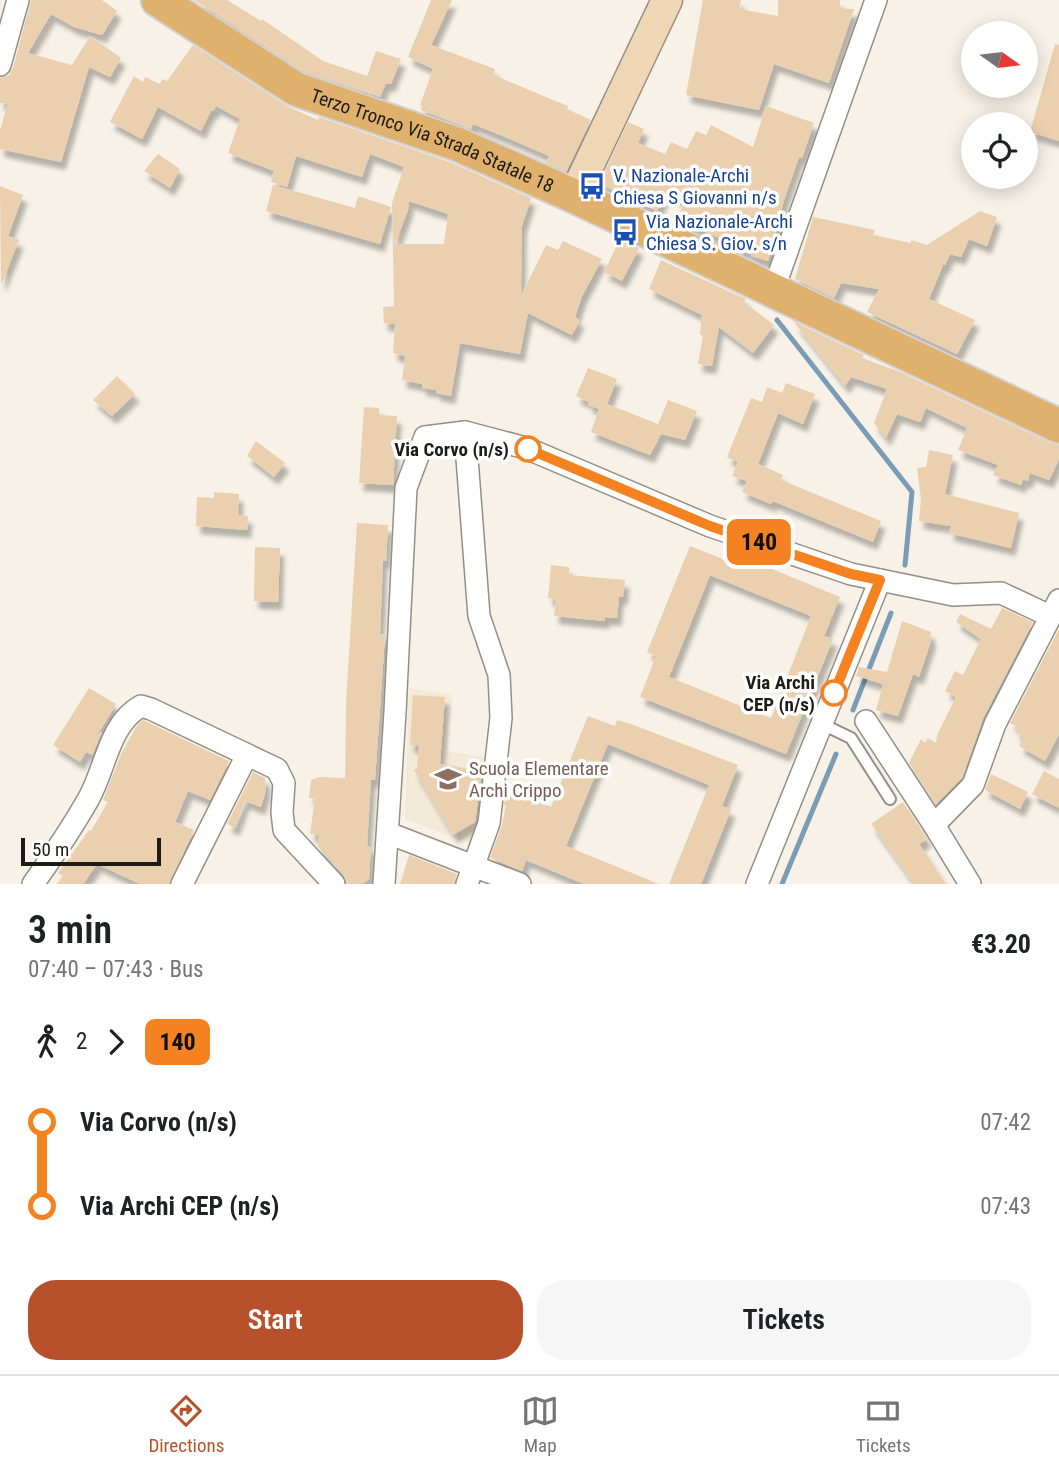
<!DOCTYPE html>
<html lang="en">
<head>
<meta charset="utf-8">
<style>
	body { margin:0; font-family:"Roboto Condensed",sans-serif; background:#f6f6f6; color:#202124; height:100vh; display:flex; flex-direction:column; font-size:26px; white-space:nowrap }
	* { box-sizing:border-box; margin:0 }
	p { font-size:23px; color:#757577 }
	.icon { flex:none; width:38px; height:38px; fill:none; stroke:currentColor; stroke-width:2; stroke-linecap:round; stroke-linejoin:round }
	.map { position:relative; height:884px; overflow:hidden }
	.panel { display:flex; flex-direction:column; background:#fff; flex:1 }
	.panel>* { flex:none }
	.badge { padding:0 14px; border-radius:10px; font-size:24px; line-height:46px }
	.needle { width:46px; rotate:104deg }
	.buttons { position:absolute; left:961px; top:21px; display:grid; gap:14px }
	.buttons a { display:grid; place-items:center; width:77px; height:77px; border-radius:50%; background:#fff; box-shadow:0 4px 18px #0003; font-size:35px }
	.scale { position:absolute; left:21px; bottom:18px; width:140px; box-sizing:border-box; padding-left:7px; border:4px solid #1d1b17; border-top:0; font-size:19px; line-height:24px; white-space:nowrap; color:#1d1b17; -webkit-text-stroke:5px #fff; paint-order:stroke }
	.map>.badge { position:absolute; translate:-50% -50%; box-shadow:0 0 0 4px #fff }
	.legs { display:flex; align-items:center; gap:10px; height:77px; padding:0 28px; font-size:23px }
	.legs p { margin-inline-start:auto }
	.summary { display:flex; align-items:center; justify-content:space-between; height:119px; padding:0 28px }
	h1 { font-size:38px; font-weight:600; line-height:52px }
	.cta { display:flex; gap:14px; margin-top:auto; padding:14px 28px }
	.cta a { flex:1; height:80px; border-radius:28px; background:#b8502b; color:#fff; font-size:28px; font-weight:600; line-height:80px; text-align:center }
	.cta a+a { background:#f6f6f6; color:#202124 }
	ul { padding:0 28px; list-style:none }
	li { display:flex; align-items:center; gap:24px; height:84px; font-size:26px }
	li i { display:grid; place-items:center; width:10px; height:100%; margin:0 9px; background:currentColor }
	li i::after { content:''; width:18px; height:18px; margin:-9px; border:5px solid; border-radius:50%; background:#fff }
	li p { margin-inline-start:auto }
	li:first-child i { background:linear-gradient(#0000 50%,currentColor 0) }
	li:last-child i { background:linear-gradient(currentColor 50%,#0000 0) }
	.menu { display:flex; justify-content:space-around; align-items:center; height:98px; border-top:2px solid #e0e0e0; background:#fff; font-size:19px; color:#757577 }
	.menu a { display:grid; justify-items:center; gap:4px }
	.menu .current { color:#b8502b }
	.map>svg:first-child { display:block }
	.built { fill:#f2e9d7 }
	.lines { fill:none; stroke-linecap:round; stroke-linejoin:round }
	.stream { stroke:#7b9cb5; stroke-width:5 }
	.building { fill:#ead0af; fill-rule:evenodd; filter:url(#shadow) }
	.lane-casing { stroke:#958f86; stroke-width:14 }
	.street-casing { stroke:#958f86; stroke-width:24 }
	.secondary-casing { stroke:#958f86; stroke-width:33 }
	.primary-casing { stroke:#d2d1d1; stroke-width:37 }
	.lane { stroke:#fff; stroke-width:10 }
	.street { stroke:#fff; stroke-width:21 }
	.secondary { stroke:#efd7b6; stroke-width:30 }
	.primary { stroke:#e0b06d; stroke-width:33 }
	.line-1-casing { stroke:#fff; stroke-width:16 }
	.line-1 { stroke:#f58220; stroke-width:10 }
	.stop-1-dot { fill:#fff; stroke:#f58220; stroke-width:3.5 }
	.labels { text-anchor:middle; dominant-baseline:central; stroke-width:7; stroke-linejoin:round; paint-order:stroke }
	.street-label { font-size:19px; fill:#1d1b17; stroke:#fff }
	.transit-label { font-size:19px; fill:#164399; stroke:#fff; text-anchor:start }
	.stop-label { font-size:19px; font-weight:bold; fill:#1d1b17; stroke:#fff; text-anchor:end }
	.education-label { font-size:19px; fill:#785e54; stroke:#fff; text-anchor:start }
</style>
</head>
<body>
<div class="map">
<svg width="1059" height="884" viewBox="0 0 1059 884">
	<defs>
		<filter id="shadow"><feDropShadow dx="4.5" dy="8" stdDeviation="2" flood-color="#0004"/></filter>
	</defs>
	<rect width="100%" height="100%" fill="#f7f1e7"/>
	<!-- built -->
	<path class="built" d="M 409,688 L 452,695 L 448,751 L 493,759 L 474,845 L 405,819 Z"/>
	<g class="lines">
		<!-- stream -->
		<g class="stream">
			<path d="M 777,320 L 912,492 L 905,565"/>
			<path d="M 853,710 L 891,613"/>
			<path d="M 782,884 L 836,754"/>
		</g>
	</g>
	<!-- building -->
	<g class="building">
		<path d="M 31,0 L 102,0 L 117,11 L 102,35 L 74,27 L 51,14 L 28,53 L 72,65 L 90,36 L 121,58 L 110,77 L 89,67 L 61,162 L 0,149 L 0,130 L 8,104 L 0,103 L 0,78 L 9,75 L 13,68 Z"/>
		<path d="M 194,0 L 227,0 L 261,21 L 262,19 L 323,61 L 367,76 L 376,51 L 401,59 L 391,84 L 386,83 L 380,97 L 304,72 Z"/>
		<path d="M 431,0 L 452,0 L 431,45 L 495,69 L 493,75 L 568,106 L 567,109 L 591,120 L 566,172 L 546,163 L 549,156 L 510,139 L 473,124 L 471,129 L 421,110 L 422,106 L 420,105 L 433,69 L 408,57 Z"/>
		<path d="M 703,0 L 741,0 L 739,9 L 778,16 L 778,0 L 840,0 L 840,9 L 854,9 L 829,83 L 774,64 L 759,110 L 686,95 Z"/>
		<path d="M 1055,44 L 1059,45 L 1059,141 L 1030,132 Z"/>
		<path d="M 193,45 L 289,107 L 318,120 L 319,117 L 450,162 L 531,198 L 522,226 L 521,296 L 546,245 L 558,250 L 563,241 L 602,259 L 582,296 L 575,317 L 580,320 L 572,335 L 528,313 L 520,354 L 460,343 L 451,396 L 436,393 L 436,390 L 422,388 L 422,384 L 402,380 L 405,356 L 393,353 L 395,324 L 384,323 L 383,307 L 394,306 L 392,203 L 404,167 L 370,154 L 362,177 L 296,156 L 287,187 L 271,182 L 274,171 L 228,153 L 240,119 L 216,106 L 213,111 L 211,111 L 201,131 L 158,107 L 142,139 L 110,122 L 134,76 L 143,82 L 145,77 L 160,84 L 162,79 L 167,81 ZM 409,201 L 448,214 L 444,244 L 395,244 L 408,210 Z"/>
		<path d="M 766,106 L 814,123 L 802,158 L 799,157 L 784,200 L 768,261 L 751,256 L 751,254 L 737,249 L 738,246 L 677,220 L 685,201 L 666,193 L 657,211 L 599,183 L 628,122 L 644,129 L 638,143 L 665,154 L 671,142 L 687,149 L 696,131 L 706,135 L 711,125 L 753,147 Z"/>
		<path d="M 158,154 L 180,169 L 170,188 L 144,171 Z"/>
		<path d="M 273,185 L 355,208 L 358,196 L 391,207 L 380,244 L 266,211 Z"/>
		<path d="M 0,186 L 23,195 L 8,236 L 19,240 L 1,285 Z"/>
		<path d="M 980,211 L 997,217 L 987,246 L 969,239 L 961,257 L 950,254 L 945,265 L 943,265 L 929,299 L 975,320 L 957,354 L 867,312 L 879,289 L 841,283 L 834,298 L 795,279 L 813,217 L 875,230 L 873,235 L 911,243 L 911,240 L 927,245 Z"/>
		<path d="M 620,239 L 639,248 L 622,281 L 604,272 Z"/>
		<path d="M 661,260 L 746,299 L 744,302 L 774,325 L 753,353 L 719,327 L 712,366 L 698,364 L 703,336 L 700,334 L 702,315 L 649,289 Z"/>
		<path d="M 793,321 L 864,355 L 862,358 L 898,371 L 1051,443 L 1059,445 L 1059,459 L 1049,480 L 1030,473 L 1028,481 L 1023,479 L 1021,485 L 993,475 L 998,465 L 958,450 L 967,428 L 926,408 L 920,422 L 897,414 L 886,438 L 874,423 L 887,389 L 851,377 L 845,386 Z"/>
		<path d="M 588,368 L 617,379 L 607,404 L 658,424 L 668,400 L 697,411 L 685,440 L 661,434 L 650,455 L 591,432 L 599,409 L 588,405 L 589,402 L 576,396 Z"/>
		<path d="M 117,376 L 135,394 L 112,416 L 93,400 Z"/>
		<path d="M 786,383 L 815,394 L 803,424 L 778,413 L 758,464 L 783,475 L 781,480 L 881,521 L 873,542 L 773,501 L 771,504 L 742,492 L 747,481 L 732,476 L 738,462 L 727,457 L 751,398 L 762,402 L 767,387 L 782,393 Z"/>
		<path d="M 364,407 L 379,408 L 379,415 L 397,416 L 393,485 L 359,483 Z"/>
		<path d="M 256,441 L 285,463 L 274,477 L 247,456 Z"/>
		<path d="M 929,450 L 953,455 L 945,494 L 1019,513 L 1011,548 L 949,533 L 951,526 L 919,521 L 921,499 L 917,468 L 926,467 Z"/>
		<path d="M 214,492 L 239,494 L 238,515 L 248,516 L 247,530 L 196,526 L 197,497 L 214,498 Z"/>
		<path d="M 357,523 L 388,525 L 386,561 L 383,561 L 380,634 L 385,635 L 380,708 L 375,780 L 371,780 L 367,846 L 371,846 L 369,879 L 362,884 L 348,884 L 344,875 L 318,847 L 319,835 L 310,834 L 315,798 L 309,798 L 311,780 L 319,777 L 345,778 L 346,703 Z"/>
		<path d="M 690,546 L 730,562 L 733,553 L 840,597 L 824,636 L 833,639 L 786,754 L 640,697 L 656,656 L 647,652 ZM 710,575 L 811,616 L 771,718 L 669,677 Z"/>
		<path d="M 255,547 L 280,548 L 278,602 L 254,601 Z"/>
		<path d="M 551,565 L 569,567 L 569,575 L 625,580 L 623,597 L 619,597 L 617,618 L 605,617 L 605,621 L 554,616 L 556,599 L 548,598 Z"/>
		<path d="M 1002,608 L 1033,622 L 983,718 L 962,778 L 936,804 L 909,763 L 921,739 L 925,743 L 928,738 L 936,743 L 937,735 L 956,697 L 945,691 L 955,671 L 963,675 L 981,639 L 956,622 L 960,614 L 991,629 Z"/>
		<path d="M 902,621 L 931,632 L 930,636 L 932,638 L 919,677 L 913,674 L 898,716 L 876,710 L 883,684 L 856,676 L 859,667 L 887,672 Z"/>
		<path d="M 1059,629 L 1059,734 L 1045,761 L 1019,746 L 1024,737 L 1015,732 L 1018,727 L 1010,723 Z"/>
		<path d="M 89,688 L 116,704 L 98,734 L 102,732 L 92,755 L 86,752 L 80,762 L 53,745 Z"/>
		<path d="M 413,695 L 445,697 L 440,764 L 482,771 L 475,822 L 453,835 L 414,770 L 417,768 L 419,746 L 410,745 Z"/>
		<path d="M 588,716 L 615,726 L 617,720 L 631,724 L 738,765 L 722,806 L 731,809 L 701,884 L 669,884 L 709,785 L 608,744 L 566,846 L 659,884 L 584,884 L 526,860 L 522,871 L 490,858 L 502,825 L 506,805 L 504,806 L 506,788 L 551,807 Z"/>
		<path d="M 143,720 L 229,761 L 210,800 L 188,791 L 175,822 L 194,830 L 169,884 L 140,884 L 97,864 L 83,884 L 57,884 L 63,876 L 58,873 L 89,830 L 91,831 L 108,802 L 103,800 L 122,752 L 136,727 Z"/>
		<path d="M 1044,771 L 1059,779 L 1059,808 L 1032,794 Z"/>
		<path d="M 253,772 L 265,778 L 266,790 L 261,807 L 245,801 L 235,828 L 227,824 Z"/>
		<path d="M 991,774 L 1028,792 L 1020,809 L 985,790 Z"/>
		<path d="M 903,802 L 927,839 L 919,844 L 946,884 L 914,884 L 871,824 Z"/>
		<path d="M 409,855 L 457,874 L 454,884 L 400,884 Z"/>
	</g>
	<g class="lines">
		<defs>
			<path id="lane" d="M 822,724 L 851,738 L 890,799"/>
			<g id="street">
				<path d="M 0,65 L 18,0"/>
				<path d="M 773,291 L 876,0"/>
				<path d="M 465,432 L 479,616 L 499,675 L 501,718 L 489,823 L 467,884"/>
				<path d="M 866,721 L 934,825 L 970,884"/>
				<path d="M 934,825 L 973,785 L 995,724 L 1059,600"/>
				<path d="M 388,833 L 520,884"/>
				<path d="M 33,884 C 53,856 72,828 89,798 C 106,767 109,724 141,706 L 151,709 L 277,769 L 284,783 L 282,812 L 284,830 L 334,884"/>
				<path d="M 182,884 L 247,755"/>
				<path d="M 384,884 L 395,712 L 406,488 L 425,437 L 465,432 L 526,448 L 710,526 L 851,574 L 953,595 L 1001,593 L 1050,616"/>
				<path d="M 757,884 L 880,580"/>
			</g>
			<path id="secondary" d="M 574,196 L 667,0"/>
			<g id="primary">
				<path id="s1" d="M 158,0 L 296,89 L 457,144 L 574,196 L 1059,426"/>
			</g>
		</defs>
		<!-- lane casing -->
		<use href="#lane" class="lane-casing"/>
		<!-- street casing -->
		<use href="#street" class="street-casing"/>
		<!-- secondary casing -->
		<use href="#secondary" class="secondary-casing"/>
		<!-- primary casing -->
		<use href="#primary" class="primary-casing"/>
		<!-- lane -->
		<use href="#lane" class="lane"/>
		<!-- street -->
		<use href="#street" class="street"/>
		<!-- secondary -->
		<use href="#secondary" class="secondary"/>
		<!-- primary -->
		<use href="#primary" class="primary"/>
	</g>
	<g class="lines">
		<defs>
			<path id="line-1" d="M 528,449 L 710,526 L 851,574 L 880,580 L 834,693"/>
		</defs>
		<!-- line-1 casing -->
		<use href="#line-1" class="line-1-casing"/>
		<!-- line-1 -->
		<use href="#line-1" class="line-1"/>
	</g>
	<!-- icons -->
	<defs>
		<symbol id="bus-bare" viewBox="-9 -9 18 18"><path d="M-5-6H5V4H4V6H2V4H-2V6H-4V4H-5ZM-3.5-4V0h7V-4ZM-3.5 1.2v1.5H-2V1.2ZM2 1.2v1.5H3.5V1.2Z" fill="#1a4fb4" stroke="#fff" stroke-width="2.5" paint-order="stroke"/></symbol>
		<symbol id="school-bare" viewBox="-9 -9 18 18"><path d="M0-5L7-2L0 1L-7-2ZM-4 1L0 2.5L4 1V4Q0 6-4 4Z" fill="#8d6e63" stroke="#fff" stroke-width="2.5" paint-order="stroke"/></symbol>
	</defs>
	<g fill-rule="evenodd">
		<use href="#bus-bare" x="573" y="167" width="38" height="38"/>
		<use href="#bus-bare" x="606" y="213" width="38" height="38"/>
		<use href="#school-bare" x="429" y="760" width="38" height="38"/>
	</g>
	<!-- markers -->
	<g class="stop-1-dot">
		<circle cx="528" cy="449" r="12"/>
		<circle cx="834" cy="693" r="12"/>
	</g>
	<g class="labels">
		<!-- street labels -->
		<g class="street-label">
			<text stroke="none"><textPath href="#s1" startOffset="310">Terzo Tronco Via Strada Statale 18</textPath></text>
		</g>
		<!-- transit labels -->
		<g class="transit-label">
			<text x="613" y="175">V. Nazionale-Archi<tspan x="613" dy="22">Chiesa S Giovanni n/s</tspan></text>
			<text x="646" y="221">Via Nazionale-Archi<tspan x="646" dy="22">Chiesa S. Giov. s/n</tspan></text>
		</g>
		<!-- stop labels -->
		<g class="stop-label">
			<text x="509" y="449">Via Corvo (n/s)</text>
			<text x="815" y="682">Via Archi<tspan x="815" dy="22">CEP (n/s)</tspan></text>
		</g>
		<!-- education labels -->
		<g class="education-label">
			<text x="469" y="768">Scuola Elementare<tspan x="469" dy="22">Archi Crippo</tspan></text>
		</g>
	</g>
</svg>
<div class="buttons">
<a><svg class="needle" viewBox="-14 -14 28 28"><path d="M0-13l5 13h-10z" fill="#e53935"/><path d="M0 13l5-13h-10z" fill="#757577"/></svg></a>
<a><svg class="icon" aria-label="locate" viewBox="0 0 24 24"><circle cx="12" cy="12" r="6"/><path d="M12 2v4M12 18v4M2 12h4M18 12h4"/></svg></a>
</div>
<div class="scale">50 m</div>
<b class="badge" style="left:759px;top:542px;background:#f58220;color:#111">140</b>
</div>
<section class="panel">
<div class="summary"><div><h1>3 min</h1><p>07:40 – 07:43 · Bus</p></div><b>€3.20</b></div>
<div class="legs"><svg class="icon" aria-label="walk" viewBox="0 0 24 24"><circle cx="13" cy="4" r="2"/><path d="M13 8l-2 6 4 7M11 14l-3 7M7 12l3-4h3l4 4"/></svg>2<svg class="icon" aria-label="forward" viewBox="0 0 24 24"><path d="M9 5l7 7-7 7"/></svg><b class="badge" style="background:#f58220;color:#111">140</b></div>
<ul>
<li><i style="color:#f58220"></i><b>Via Corvo (n/s)</b><p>07:42</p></li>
<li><i style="color:#f58220"></i><b>Via Archi CEP (n/s)</b><p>07:43</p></li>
</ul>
<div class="cta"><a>Start</a><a>Tickets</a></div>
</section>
<nav class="menu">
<a class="current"><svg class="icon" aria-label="directions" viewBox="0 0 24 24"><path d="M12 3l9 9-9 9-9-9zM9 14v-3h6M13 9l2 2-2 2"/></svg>Directions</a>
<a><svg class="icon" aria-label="map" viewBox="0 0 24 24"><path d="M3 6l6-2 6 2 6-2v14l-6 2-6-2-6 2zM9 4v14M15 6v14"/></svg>Map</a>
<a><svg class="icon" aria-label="tickets" viewBox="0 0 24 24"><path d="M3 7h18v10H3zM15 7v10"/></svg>Tickets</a>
</nav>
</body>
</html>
